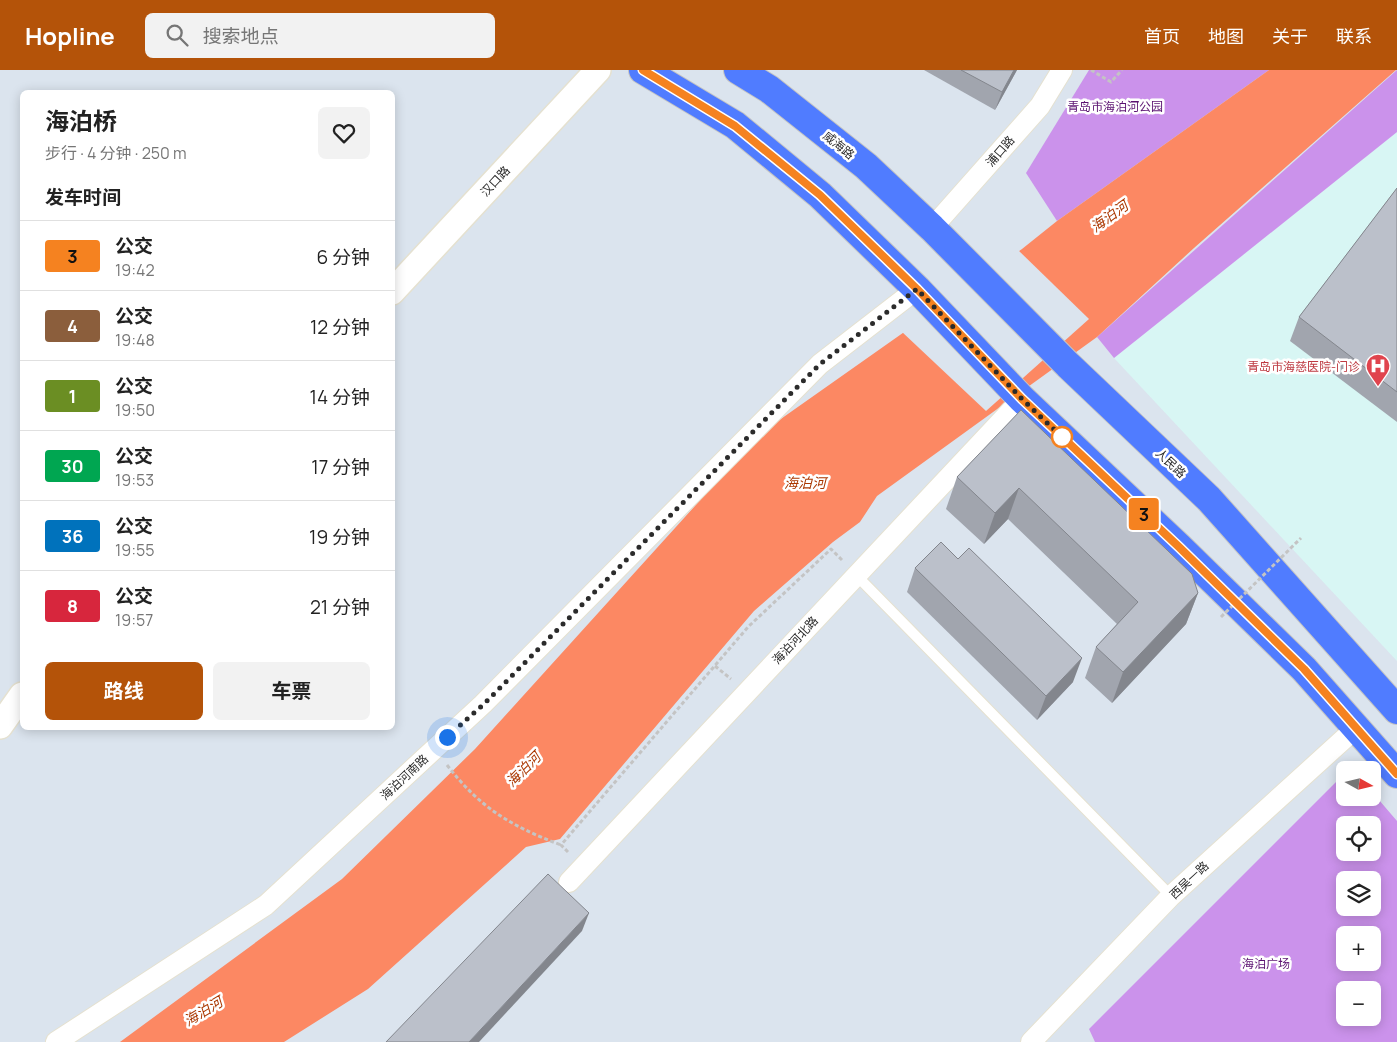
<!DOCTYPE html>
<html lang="zh">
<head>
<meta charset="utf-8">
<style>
	body { margin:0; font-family:Manrope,"Noto Sans SC",sans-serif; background:#f2f2f2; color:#222; height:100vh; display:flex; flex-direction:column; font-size:19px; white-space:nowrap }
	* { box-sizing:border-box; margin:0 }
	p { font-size:16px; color:#767676 }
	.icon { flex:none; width:28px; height:28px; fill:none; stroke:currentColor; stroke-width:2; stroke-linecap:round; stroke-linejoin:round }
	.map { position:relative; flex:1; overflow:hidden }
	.panel { position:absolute; left:20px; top:20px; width:375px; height:640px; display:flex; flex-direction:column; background:#fff; border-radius:8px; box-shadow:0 2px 12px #0003 }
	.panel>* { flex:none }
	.badge { padding:0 10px; border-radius:4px; font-size:18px; line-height:32px }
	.needle { width:32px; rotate:98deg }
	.tools { position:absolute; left:1336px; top:691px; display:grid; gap:10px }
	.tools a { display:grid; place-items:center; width:45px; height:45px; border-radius:8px; background:#fff; box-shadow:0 2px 12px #0003; font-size:25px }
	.you { position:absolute; width:25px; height:25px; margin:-12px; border:4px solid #fff; border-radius:50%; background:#1a73e8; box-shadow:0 0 0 8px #1a73e833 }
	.map>.badge { position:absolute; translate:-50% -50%; box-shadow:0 0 0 2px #fff }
	h2 { padding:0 25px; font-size:19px; line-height:45px }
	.round { display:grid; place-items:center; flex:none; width:52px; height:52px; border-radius:8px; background:#f2f2f2 }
	.head { display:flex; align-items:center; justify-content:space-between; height:85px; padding:0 25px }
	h1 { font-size:24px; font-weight:700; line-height:38px }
	.button { display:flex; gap:10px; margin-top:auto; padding:10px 25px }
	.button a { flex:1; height:58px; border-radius:8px; background:#b45309; color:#fff; font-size:20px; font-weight:700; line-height:58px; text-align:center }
	.button a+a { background:#f2f2f2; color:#222 }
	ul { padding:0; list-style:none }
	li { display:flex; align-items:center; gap:15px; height:70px; padding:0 25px; border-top:1px solid #e0e0e0 }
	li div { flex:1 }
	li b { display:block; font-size:19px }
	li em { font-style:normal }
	li .badge { min-width:55px; font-weight:700; text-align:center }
	header { display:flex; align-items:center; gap:30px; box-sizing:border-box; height:70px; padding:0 25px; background:#b45309; color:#fff }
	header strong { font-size:24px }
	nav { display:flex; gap:28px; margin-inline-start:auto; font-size:18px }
	.search { width:350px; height:45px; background:#f2f2f2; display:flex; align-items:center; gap:12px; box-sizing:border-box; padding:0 18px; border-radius:8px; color:#767676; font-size:19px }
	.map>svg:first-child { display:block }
	.medical { fill:#d8f6f4 }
	.green { fill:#cb92eb; fill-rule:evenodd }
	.water { fill:#fc8863 }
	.pier { fill:#dbe4ee }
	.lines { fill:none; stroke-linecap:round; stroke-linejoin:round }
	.service-casing { stroke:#e5e1d0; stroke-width:12 }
	.minor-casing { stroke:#e5e1d0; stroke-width:22 }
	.tertiary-casing { stroke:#e5e1d0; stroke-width:28 }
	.primary-casing { stroke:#c4c4c4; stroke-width:30 }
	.path { stroke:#c4c4c4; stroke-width:3; stroke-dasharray:4 2.5; stroke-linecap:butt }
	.service { stroke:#fff; stroke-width:10 }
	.minor { stroke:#fff; stroke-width:20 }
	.tertiary { stroke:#fff; stroke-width:25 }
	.primary { stroke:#507cff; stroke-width:28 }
	.path-bridge { stroke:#c4c4c4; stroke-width:3; stroke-dasharray:4 2.5; stroke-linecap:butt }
	.wall { fill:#a1a5ae }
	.shaded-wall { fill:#83868d }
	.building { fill:#bbc0ca; stroke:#83868d }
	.line-casing { stroke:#fff; stroke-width:11 }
	.line { stroke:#f58220; stroke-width:8 }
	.walk { stroke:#2b2b2b; stroke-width:5; stroke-dasharray:0 9 }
	.stop-dot { fill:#fff; stroke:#f58220; stroke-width:2.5 }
	.labels { text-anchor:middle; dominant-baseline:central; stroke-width:5; stroke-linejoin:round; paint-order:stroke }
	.park-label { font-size:12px; fill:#5b1271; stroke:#fff }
	.street-label { font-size:12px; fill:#2b2b2b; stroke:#fff }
	.health-label { font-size:12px; fill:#be3a42; stroke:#fff; text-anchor:end }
	.water-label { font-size:14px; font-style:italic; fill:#aa3700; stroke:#fff }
</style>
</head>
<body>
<header>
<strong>Hopline</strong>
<div class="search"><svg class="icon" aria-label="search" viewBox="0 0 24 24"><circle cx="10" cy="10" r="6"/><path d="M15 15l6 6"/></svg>搜索地点</div>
<nav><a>首页</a><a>地图</a><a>关于</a><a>联系</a></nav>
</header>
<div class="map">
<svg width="1397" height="972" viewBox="0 0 1397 972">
	<rect width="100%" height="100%" fill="#dbe4ee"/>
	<!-- medical -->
	<path class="medical" d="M 1397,62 L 1397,591 L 1114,288 Z"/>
	<!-- green -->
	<g class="green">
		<path d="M 1089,0 L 1269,0 L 1057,151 L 1026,103 Z"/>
		<path d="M 1397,0 L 1397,62 L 1114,288 L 1097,267 Z"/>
		<path d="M 1345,711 L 1345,728 L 1372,728 L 1373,723 L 1397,751 L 1397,972 L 1095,972 L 1089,959 L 1336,712 ZM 1345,755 L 1372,755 L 1372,782 L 1345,782 ZM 1345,810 L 1372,810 L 1372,838 L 1345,838 ZM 1345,865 L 1372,865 L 1372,892 L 1345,892 ZM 1345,920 L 1372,920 L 1372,948 L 1345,948 Z"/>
	</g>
	<!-- water -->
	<path class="water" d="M 1269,0 L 1396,0 L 1194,178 L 1097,267 L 877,426 L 860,452 L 833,472 L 754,541 L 560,769 L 526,777 L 368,919 L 284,972 L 120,972 L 342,809 L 475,679 L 761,363 L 1022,179 L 1057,151 Z"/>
	<!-- pier -->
	<path class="pier" d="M 1017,179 L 1089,249 L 986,341 L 901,261 Z"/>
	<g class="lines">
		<defs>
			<path id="service" d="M 856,505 L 1171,826"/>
			<g id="minor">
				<path d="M 932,158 L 1040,36 L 1062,0"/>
				<path d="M 569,812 L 1022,329"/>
				<path d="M 56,972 L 266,835 L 483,634 L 820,294 L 917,219"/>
				<path d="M 1031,972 L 1171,826 L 1356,658"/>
			</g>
			<g id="tertiary">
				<path d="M 392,222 L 598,0"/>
				<path d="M 0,656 L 22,625"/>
			</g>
			<g id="primary">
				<path d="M 643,0 L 735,55 L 820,125 L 917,219 L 1022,329 L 1179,477 L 1304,599 L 1397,704"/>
				<path d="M 738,0 L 769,19 L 866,96 L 932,158 L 1068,295 L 1209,429 L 1397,640"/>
			</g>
		</defs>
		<!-- service casing -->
		<use href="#service" class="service-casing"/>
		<!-- minor casing -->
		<use href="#minor" class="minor-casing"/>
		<!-- tertiary casing -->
		<use href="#tertiary" class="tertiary-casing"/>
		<!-- primary casing -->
		<use href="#primary" class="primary-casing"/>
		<!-- path -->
		<g class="path">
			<path d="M 1091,0 L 1111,12 L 1122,0"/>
			<path d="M 715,596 L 731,609"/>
			<path d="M 447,695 C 480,738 511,756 561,775"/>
			<path d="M 568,782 L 561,775 L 748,557 L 831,479 L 842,490"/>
		</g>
		<!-- service -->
		<use href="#service" class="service"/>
		<!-- minor -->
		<use href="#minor" class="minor"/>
		<!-- tertiary -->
		<use href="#tertiary" class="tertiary"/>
		<!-- primary -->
		<use href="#primary" class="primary"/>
		<!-- path-bridge -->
		<path class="path-bridge" d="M 1221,547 L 1301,468"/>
	</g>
	<!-- wall -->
	<g class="wall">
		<path d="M 924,0 L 1017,0 L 995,40 Z"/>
		<path d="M 1397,118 L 1397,352 L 1290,271 L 1299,247 Z"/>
		<path d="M 1021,340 L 1198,523 L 1186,554 L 1112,633 L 1085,608 L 1096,577 L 1117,554 L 1008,449 L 984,474 L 946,439 L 957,407 Z"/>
		<path d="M 915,498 L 1073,612 L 1037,650 L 907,522 Z"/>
	</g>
	<!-- shaded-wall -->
	<g class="shaded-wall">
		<path d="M 1014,0 L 1017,0 L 995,40 L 1002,22 Z"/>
		<path d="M 1019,418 L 1008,449 L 984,474 L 995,443 Z"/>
		<path d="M 1198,523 L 1186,554 L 1112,633 L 1123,602 Z"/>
		<path d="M 1082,588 L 1073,612 L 1037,650 L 1046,626 Z"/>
		<path d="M 589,843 L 582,861 L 479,972 L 469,972 Z"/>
	</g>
	<!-- building -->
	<g class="building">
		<path d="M 961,0 L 1014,0 L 1002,22 Z"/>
		<path d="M 1397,118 L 1397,322 L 1299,247 Z"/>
		<path d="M 1021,340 L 1192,504 L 1198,523 L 1123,602 L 1096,577 L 1138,532 L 1019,418 L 995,443 L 957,407 Z"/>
		<path d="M 941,472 L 958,489 L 969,478 L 1082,588 L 1046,626 L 915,498 Z"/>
		<path d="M 548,804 L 589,843 L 469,972 L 386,972 Z"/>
	</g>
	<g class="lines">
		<defs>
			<path id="line" d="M 643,0 L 735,56 L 820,125 L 917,219 L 1022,329 L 1179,477 L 1304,599 L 1397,704"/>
		</defs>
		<!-- line casing -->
		<use href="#line" class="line-casing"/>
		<!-- line -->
		<use href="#line" class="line"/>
		<!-- walk -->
		<path class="walk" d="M 447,667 L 484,634 L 820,294 L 917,219 L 1022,329 L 1062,367"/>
	</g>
	<!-- icons -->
	<defs>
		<symbol id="hospital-pin" viewBox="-11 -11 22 30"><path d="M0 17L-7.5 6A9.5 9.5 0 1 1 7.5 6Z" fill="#e0444e" stroke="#fff"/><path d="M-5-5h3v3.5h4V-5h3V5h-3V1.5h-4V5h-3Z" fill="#fff"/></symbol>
	</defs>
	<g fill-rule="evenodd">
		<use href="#hospital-pin" x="1364" y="282" width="28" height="38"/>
	</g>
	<!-- markers -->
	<circle class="stop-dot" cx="1062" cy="367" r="10"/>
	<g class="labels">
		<!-- park labels -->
		<g class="park-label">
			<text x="1115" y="36">青岛市海泊河公园</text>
			<text x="1266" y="893">海泊广场</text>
		</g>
		<!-- street labels -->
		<g class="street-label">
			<text transform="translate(839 75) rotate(39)">威海路</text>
			<text transform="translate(1000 81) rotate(-49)">浦口路</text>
			<text transform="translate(495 111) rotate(-47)">汉口路</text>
			<text transform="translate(1171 393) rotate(43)">人民路</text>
			<text transform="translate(795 570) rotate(-47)">海泊河北路</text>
			<text transform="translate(404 707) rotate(-43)">海泊河南路</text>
			<text transform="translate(1189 810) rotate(-43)">西吴一路</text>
		</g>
		<!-- health labels -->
		<g class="health-label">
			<text x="1360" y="296">青岛市海慈医院-门诊</text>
		</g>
		<!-- water labels -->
		<g class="water-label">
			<text transform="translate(1109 146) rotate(-36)">海泊河</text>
			<text x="805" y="412">海泊河</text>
			<text transform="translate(523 699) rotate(-45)">海泊河</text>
			<text transform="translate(203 941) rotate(-31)">海泊河</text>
		</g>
	</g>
</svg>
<div class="tools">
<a><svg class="needle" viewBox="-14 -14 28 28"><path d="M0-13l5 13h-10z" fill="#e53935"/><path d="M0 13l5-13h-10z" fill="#767676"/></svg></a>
<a><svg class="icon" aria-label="locate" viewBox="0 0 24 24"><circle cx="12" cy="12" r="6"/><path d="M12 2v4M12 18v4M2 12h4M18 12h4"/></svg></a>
<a><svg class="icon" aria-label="layers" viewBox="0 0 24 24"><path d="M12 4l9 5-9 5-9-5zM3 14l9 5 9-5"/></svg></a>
<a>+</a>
<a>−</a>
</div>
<div class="you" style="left:447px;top:667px"></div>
<b class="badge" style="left:1144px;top:444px;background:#f58220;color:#111">3</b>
<section class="panel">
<div class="head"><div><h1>海泊桥</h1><p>步行 · 4 分钟 · 250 m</p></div><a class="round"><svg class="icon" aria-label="heart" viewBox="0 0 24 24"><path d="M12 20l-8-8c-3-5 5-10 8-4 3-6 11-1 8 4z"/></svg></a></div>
<h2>发车时间</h2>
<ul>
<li><span class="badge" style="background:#f58220;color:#111">3</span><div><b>公交</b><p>19:42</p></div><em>6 分钟</em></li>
<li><span class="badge" style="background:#8b5e3c;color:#fff">4</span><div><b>公交</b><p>19:48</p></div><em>12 分钟</em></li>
<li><span class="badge" style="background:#6b8e23;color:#fff">1</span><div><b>公交</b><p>19:50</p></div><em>14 分钟</em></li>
<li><span class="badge" style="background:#00a651;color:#fff">30</span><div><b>公交</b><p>19:53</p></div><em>17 分钟</em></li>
<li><span class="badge" style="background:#0072bc;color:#fff">36</span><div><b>公交</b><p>19:55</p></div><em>19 分钟</em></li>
<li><span class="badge" style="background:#d7263d;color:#fff">8</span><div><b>公交</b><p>19:57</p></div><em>21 分钟</em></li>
</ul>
<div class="button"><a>路线</a><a>车票</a></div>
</section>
</div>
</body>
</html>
